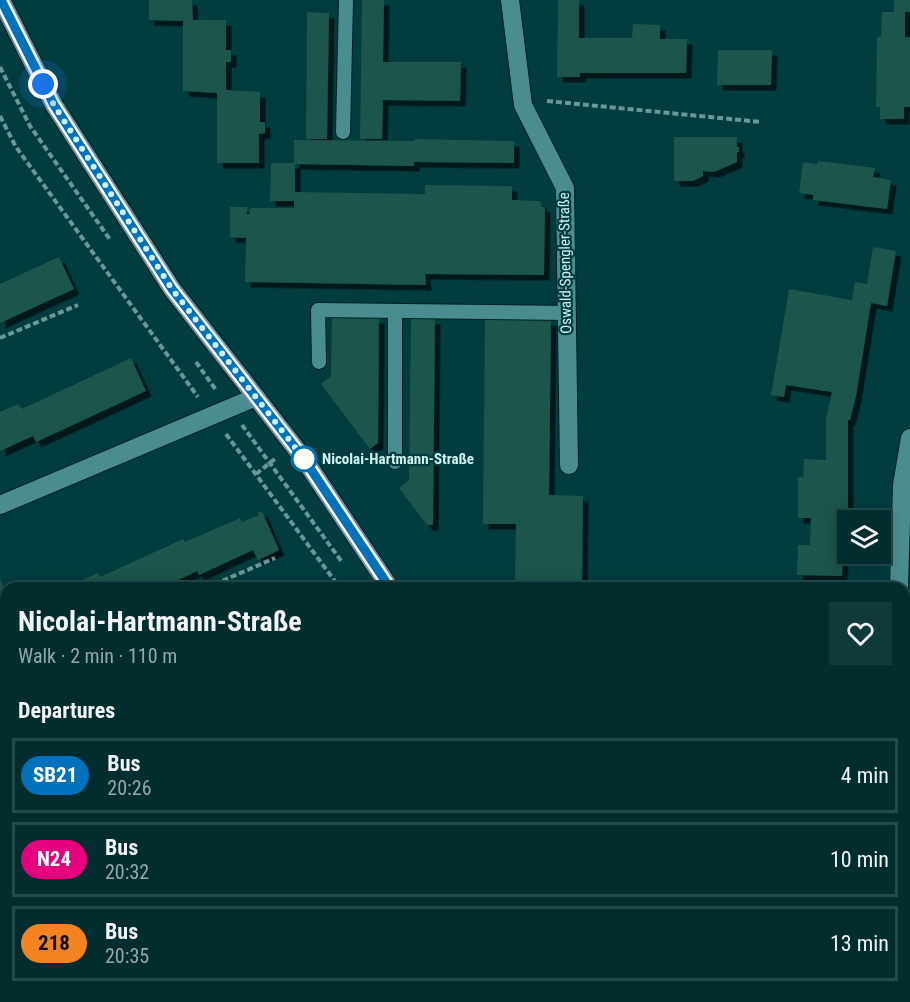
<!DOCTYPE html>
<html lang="en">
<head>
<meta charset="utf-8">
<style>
	body { margin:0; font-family:"Roboto Condensed",sans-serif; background:#0f393a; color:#f1f3f6; height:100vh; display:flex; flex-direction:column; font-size:22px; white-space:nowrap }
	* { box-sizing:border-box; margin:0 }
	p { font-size:20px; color:#96a8aa }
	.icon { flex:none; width:33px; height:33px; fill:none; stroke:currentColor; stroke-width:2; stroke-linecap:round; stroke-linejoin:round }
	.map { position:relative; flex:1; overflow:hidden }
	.panel { position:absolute; left:0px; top:582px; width:910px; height:420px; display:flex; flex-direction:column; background:#012d2e; border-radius:18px 18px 0 0; box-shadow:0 3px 15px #0003,0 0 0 2px #23494a }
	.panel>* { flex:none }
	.badge { padding:0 12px; border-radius:20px; font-size:21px; line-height:39px }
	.tools { position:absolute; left:837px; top:510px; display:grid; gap:12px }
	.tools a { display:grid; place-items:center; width:54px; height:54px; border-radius:0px; background:#012d2e; box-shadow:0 3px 15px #0003,0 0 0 2px #23494a; font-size:30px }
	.you { position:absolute; width:30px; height:30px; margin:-15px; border:4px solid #fff; border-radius:50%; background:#1a73e8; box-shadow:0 0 0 9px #1a73e833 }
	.map>.badge { position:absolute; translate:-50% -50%; box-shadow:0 0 0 3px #fff }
	h2 { padding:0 18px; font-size:22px; line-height:54px }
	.round { display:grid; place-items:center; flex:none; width:63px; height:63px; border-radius:0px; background:#0f393a }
	.headline { display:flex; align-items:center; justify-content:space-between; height:102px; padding:0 18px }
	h1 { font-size:28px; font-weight:700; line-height:45px }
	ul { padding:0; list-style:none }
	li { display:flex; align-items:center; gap:18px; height:75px; margin:0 12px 9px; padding:0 6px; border:3px solid #23494a; border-radius:0px }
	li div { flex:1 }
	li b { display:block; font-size:22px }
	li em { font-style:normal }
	li .badge { min-width:66px; font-weight:700; text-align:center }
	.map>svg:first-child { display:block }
	.building { fill:#1b554b; filter:url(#shadow) }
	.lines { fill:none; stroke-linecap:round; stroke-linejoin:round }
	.lane-casing { stroke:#002123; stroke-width:16 }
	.street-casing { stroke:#002123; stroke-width:20 }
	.secondary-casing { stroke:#002123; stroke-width:20 }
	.path { stroke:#6a9899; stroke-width:4; stroke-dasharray:6 3; stroke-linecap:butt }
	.lane { stroke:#4a8d90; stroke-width:14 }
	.street { stroke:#4a8d90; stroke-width:18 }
	.secondary { stroke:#6c8da1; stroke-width:18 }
	.line-casing { stroke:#fff; stroke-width:14 }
	.line { stroke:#0072bc; stroke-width:9 }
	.walk { stroke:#d0f1f2; stroke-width:6; stroke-dasharray:0 10.8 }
	.stop-dot { fill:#fff; stroke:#0072bc; stroke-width:3 }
	.labels { text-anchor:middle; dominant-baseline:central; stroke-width:4.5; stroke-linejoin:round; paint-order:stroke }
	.street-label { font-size:15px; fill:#d0f1f2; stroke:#013c3e }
	.stop-label { font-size:15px; font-weight:bold; fill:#d0f1f2; stroke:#013c3e; text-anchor:start }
</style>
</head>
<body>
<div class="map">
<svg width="910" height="1002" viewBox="0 0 910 1002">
	<defs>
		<filter id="shadow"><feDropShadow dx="5.5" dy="5.5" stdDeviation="0" flood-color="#0009"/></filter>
	</defs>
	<rect width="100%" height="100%" fill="#013c3e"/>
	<!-- building -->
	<g class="building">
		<path d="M 149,0 L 192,0 L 193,20 L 226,20 L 226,50 L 231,50 L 231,62 L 226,62 L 226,90 L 260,92 L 260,122 L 265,122 L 265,133 L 259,134 L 259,163 L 217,163 L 217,93 L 183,91 L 183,21 L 149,20 Z"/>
		<path d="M 362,0 L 384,0 L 383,62 L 461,62 L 460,101 L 383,100 L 382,139 L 360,139 Z"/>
		<path d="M 558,0 L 579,0 L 579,38 L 632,38 L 633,24 L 660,25 L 660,39 L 687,39 L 686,73 L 580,73 L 580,77 L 557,77 Z"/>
		<path d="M 894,0 L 910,0 L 910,12 L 905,12 L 905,37 L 910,37 L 910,107 L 904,107 L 904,119 L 880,119 L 880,107 L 876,107 L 877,37 L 881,37 L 882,12 L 894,12 Z"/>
		<path d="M 307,12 L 329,13 L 327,139 L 306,139 Z"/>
		<path d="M 718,50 L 772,50 L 771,85 L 717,85 Z"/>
		<path d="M 674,137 L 737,137 L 737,147 L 739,147 L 739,152 L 737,152 L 737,162 L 714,172 L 703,171 L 703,176 L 693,181 L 674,181 Z"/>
		<path d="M 415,139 L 514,141 L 514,163 L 414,162 L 414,166 L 295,164 L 295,192 L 425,194 L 425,185 L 512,186 L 512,200 L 540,201 L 542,207 L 545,207 L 544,275 L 425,274 L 426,285 L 424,285 L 245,282 L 246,238 L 230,237 L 230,207 L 247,207 L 247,214 L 250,214 L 249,210 L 251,208 L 294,208 L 294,201 L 270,201 L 271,163 L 294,163 L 294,140 L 415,141 Z"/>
		<path d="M 818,161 L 875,168 L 873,177 L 891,180 L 887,209 L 813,200 L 813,195 L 799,193 L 803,162 L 817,164 Z"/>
		<path d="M 873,247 L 896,251 L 887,306 L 871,303 L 856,396 L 850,420 L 848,420 L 848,520 L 845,520 L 842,576 L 797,575 L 798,545 L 810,545 L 811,518 L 798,518 L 798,477 L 803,477 L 804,459 L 826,460 L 826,419 L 832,392 L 786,385 L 784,397 L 771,395 L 789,289 L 852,300 L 855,282 L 867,284 Z"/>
		<path d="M 59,257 L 74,289 L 0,323 L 0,284 Z"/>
		<path d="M 332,318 L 379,318 L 378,443 L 370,449 L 321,384 L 331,376 Z"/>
		<path d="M 411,319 L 435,319 L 433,525 L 427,525 L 399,488 L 409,480 Z"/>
		<path d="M 485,319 L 551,320 L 549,495 L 583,496 L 582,588 L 515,588 L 516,524 L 483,524 Z"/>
		<path d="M 131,358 L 146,391 L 36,442 L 33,436 L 0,451 L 0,412 L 18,404 L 22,409 Z"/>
		<path d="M 262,511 L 279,550 L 258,560 L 253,550 L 199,575 L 197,571 L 161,588 L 65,588 L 98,573 L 100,577 L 183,539 L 185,542 L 240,518 L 242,522 L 259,515 L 257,513 Z"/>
		<path d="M 0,579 L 6,592 L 6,634 L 2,636 L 0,631 Z"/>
		<path d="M 804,580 L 833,581 L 832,588 L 804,588 Z"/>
		<path d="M 0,795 L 6,806 L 6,852 L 0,843 Z"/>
		<path d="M 6,879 L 6,915 L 1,918 L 0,882 Z"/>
		<path d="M 87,996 L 120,996 L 123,1002 L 90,1002 Z"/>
		<path d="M 779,996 L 826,996 L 825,1002 L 778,1002 Z"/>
	</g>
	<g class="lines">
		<defs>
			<g id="lane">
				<path d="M 343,132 L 346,0"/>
				<path d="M 319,362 L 318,310 L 567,313"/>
				<path d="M 395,462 L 395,311"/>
				<path d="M 716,1002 L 717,996"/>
			</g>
			<g id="street">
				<path d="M 510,0 L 523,105 L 565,188 L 569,465"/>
				<path d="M 0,505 L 256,397"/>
				<path d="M 899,588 L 902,485 L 910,438"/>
				<path d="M 0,710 L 6,722"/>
				<path d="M 904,738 L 910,771"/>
				<path d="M 150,996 L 153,1002"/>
			</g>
			<g id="secondary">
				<path d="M 1,0 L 54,105 L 172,289 L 304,459 L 390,588"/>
				<path d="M 601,996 L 604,1002"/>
			</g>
		</defs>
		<!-- lane casing -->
		<use href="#lane" class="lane-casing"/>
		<!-- street casing -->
		<use href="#street" class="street-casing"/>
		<!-- secondary casing -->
		<use href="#secondary" class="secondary-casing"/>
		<!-- path -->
		<g class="path">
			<path d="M 0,67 L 30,126 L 111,241"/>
			<path d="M 547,101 L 761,122"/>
			<path d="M 0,116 L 16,147 L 198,397"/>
			<path d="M 0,338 L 78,305"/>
			<path d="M 196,362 L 216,390"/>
			<path d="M 242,425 L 342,562"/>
			<path d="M 226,434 L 340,588"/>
			<path d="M 256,474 L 276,458"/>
			<path d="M 206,588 L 275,558"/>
			<path d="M 0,682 L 6,679"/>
			<path d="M 904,848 L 910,846"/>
			<path d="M 904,953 L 910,954"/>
			<path d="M 556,996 L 559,1002"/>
			<path d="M 295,1002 L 308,996"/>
		</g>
		<!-- lane -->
		<use href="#lane" class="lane"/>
		<!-- street -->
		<use href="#street" class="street"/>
		<!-- secondary -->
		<use href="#secondary" class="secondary"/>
	</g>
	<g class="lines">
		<defs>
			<path id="line" d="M 1,0 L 54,105 L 172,289 L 304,459 L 390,588"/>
		</defs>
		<!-- line casing -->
		<use href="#line" class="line-casing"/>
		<!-- line -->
		<use href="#line" class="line"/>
		<!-- walk -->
		<path class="walk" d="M 43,84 L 54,105 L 172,289 L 304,459"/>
	</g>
	<!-- markers -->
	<circle class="stop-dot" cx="304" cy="459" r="12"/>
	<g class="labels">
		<!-- street labels -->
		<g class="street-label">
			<text transform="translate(565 263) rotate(-91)">Oswald-Spengler-Straße</text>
		</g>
		<!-- stop labels -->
		<g class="stop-label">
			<text x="322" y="459">Nicolai-Hartmann-Straße</text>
		</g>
	</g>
</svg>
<div class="tools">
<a><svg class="icon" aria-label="layers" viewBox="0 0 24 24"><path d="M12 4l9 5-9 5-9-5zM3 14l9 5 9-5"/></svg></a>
</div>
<div class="you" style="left:43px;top:84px"></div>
<section class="panel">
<div class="headline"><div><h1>Nicolai-Hartmann-Straße</h1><p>Walk · 2 min · 110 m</p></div><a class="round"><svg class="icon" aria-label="heart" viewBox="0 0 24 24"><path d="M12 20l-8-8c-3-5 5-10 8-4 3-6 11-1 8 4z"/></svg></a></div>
<h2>Departures</h2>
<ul>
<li><span class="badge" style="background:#0072bc;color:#fff">SB21</span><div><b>Bus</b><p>20:26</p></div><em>4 min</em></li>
<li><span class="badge" style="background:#e6007e;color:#fff">N24</span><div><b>Bus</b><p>20:32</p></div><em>10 min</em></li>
<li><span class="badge" style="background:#f58220;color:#111">218</span><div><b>Bus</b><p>20:35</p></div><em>13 min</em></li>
</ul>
</section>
</div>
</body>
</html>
